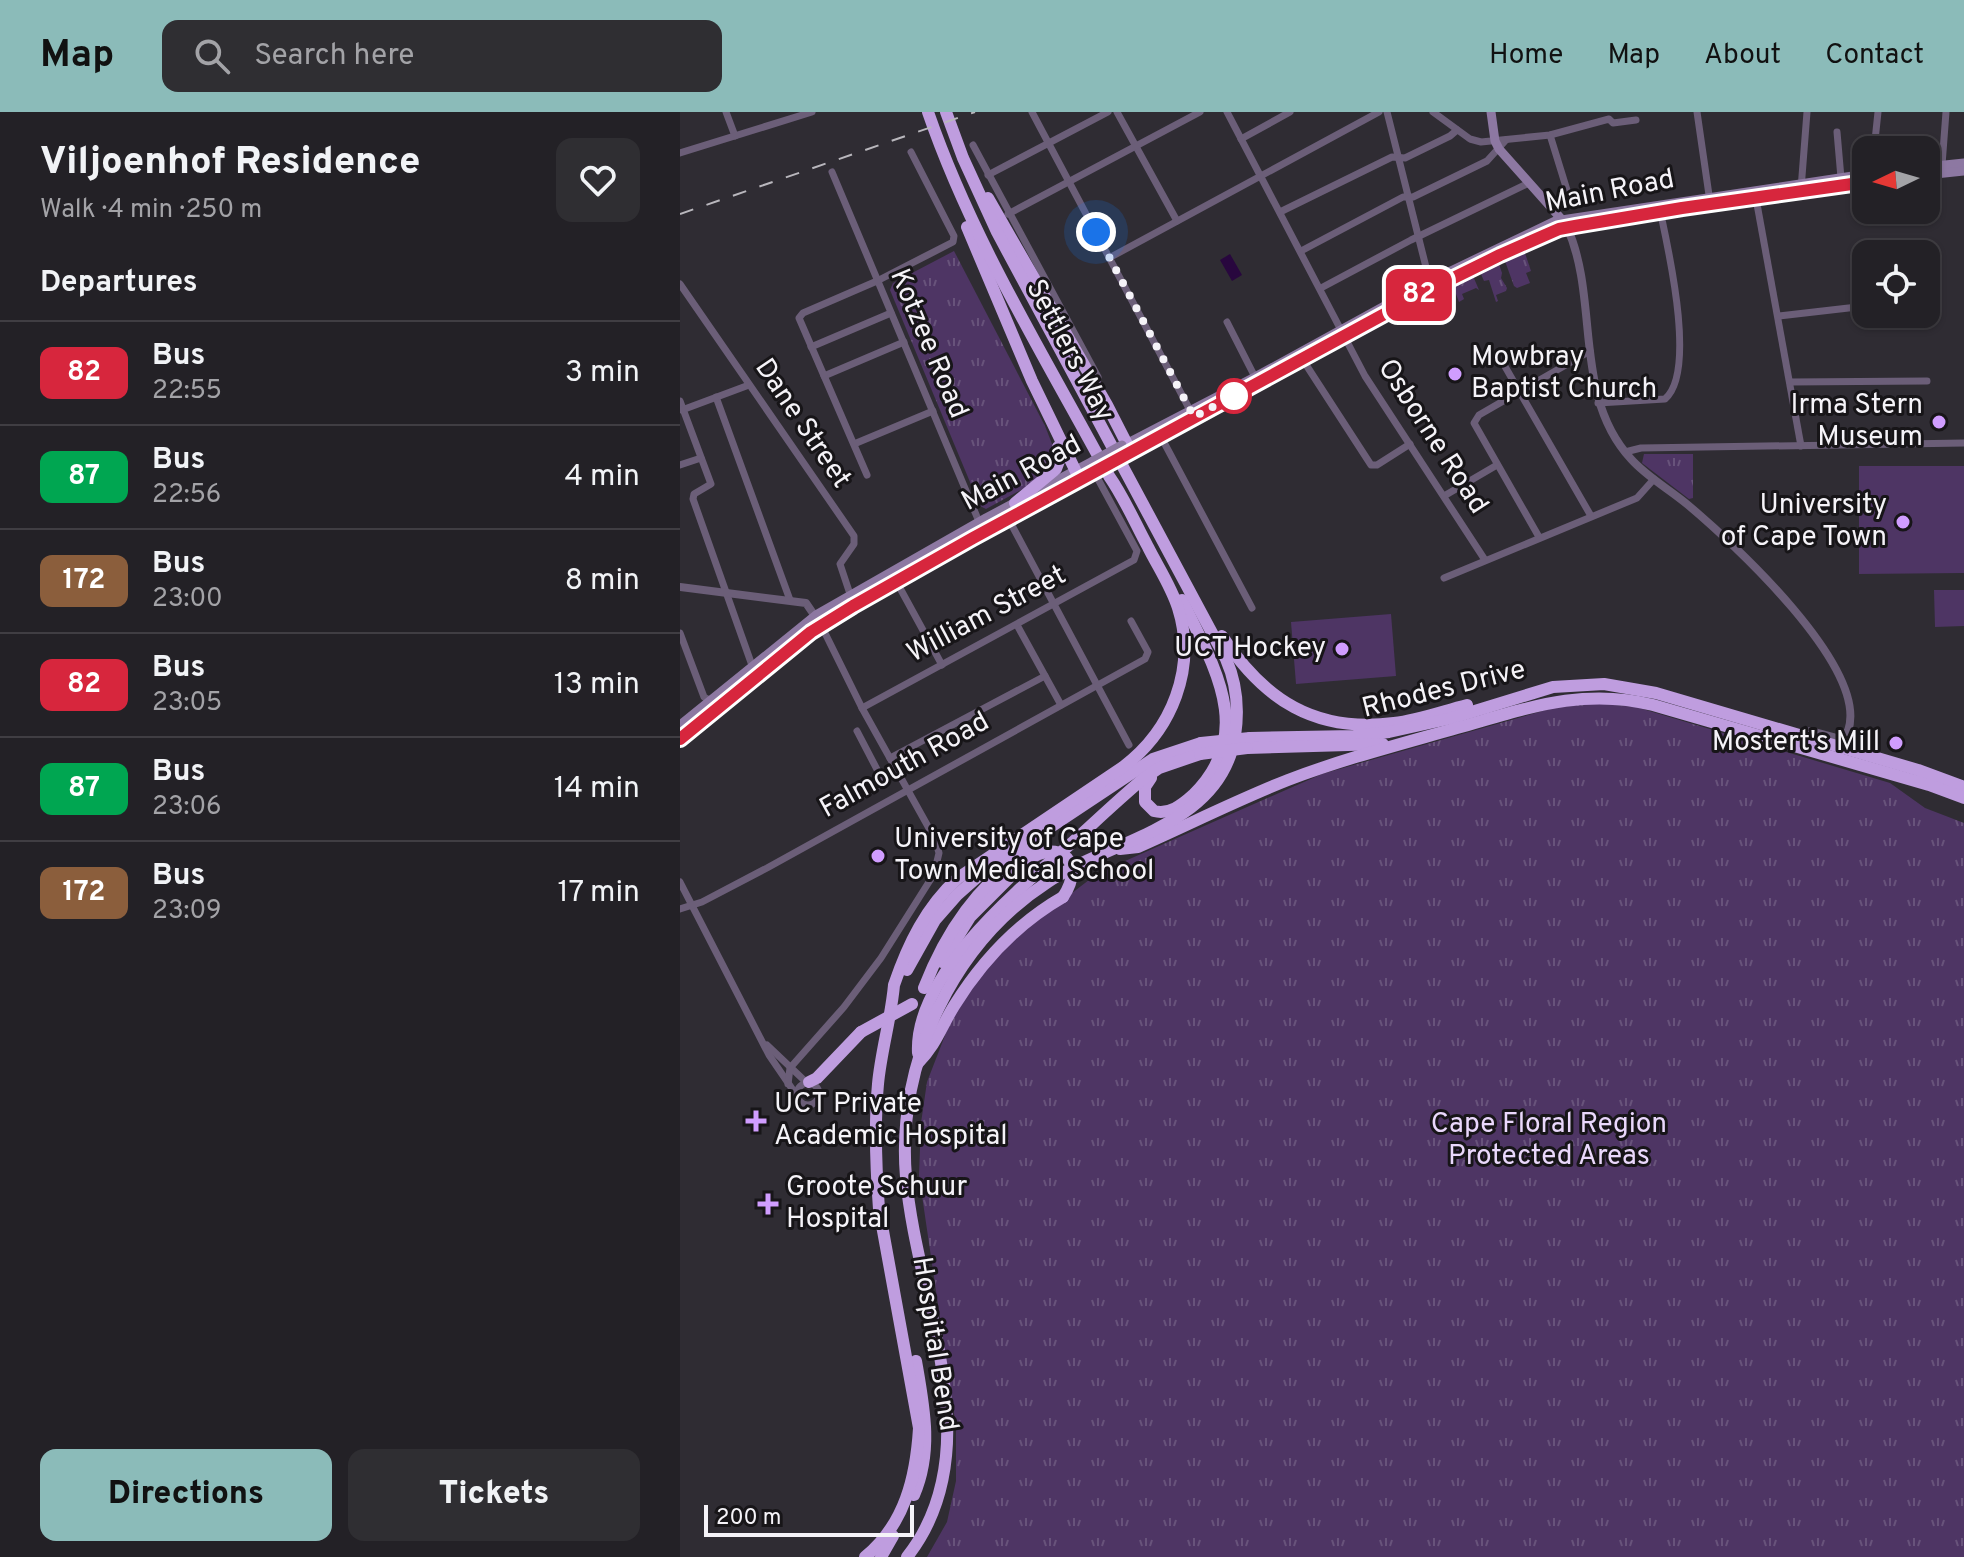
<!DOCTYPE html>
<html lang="en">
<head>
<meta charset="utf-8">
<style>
	body { margin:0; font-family:Overpass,sans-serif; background:#2f2e32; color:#f1f3f6; height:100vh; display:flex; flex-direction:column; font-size:30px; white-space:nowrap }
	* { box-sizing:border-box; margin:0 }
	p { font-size:26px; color:#a3a3a7 }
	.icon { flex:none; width:44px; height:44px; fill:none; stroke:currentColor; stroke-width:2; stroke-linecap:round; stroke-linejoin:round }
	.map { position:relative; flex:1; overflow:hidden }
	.details { display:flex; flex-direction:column; background:#232126; width:680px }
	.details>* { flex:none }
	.badge { padding:0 16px; border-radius:12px; font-size:28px; line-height:52px }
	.needle { width:52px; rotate:265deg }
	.fabs { position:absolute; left:1172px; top:24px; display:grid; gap:16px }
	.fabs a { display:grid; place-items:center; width:88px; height:88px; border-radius:16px; background:#232126; box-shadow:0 2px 6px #0004,0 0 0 2px #403e43; font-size:40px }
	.scale { position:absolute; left:24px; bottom:20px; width:210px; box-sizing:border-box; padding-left:8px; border:4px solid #f5f3f8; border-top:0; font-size:22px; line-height:28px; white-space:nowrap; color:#f5f3f8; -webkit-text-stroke:6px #171518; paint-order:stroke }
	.you { position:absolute; width:40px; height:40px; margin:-20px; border:6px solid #fff; border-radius:50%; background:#1a73e8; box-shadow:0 0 0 12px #1a73e833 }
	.map>.badge { position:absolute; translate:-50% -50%; box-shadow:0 0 0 4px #fff }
	h2 { padding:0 40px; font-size:30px; line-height:72px }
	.round { display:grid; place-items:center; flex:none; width:84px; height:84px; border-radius:16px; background:#2f2e32 }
	.summary { display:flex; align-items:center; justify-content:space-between; height:136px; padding:0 40px }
	h1 { font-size:38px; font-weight:800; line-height:60px }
	.button { display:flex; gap:16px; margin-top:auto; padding:16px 40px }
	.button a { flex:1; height:92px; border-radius:16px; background:#8bbbb9; color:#111; font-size:32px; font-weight:800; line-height:92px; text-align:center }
	.button a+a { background:#2f2e32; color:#f1f3f6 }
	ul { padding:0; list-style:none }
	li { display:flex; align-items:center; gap:24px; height:104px; padding:0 40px; border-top:2px solid #403e43 }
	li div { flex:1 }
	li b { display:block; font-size:30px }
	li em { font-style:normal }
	li .badge { min-width:88px; font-weight:700; text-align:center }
	header { display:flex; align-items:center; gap:48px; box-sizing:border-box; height:112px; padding:0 40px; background:#8bbbb9; color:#111 }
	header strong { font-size:38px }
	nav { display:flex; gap:44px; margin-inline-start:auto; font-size:28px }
	.search { width:560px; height:72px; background:#2f2e32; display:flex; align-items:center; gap:20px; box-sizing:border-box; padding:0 28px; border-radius:16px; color:#a3a3a7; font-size:30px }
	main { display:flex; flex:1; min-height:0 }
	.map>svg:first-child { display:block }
	.grass { fill:url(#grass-tufts) }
	.pitch { fill:#4e3564 }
	.water { fill:#28073e }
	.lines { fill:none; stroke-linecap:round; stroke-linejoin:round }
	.minor { stroke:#6b5e78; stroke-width:7 }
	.tertiary { stroke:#6b5e78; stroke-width:8 }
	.secondary { stroke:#8d78a2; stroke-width:9 }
	.motorway { stroke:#bf9ddf; stroke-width:12 }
	.rail { stroke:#b9b7bd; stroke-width:2; stroke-dasharray:14 14; stroke-linecap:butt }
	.secondary-bridge { stroke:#8d78a2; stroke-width:9 }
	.motorway-bridge { stroke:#bf9ddf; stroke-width:12 }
	.line-casing { stroke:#fff; stroke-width:18 }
	.line { stroke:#d7263d; stroke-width:12 }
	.walk { stroke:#f5f3f8; stroke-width:8; stroke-dasharray:0 14.4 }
	.poi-dot { fill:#d09dff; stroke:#171518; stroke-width:3 }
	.stop-dot { fill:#fff; stroke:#d7263d; stroke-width:4 }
	.labels { text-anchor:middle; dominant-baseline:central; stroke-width:6; stroke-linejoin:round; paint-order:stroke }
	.street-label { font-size:28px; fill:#f5f3f8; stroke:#171518 }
	.poi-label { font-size:28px; fill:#f5f3f8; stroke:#171518; text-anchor:start }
	.park-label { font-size:28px; fill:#ead8fc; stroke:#171518 }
</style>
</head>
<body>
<header>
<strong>Map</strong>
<div class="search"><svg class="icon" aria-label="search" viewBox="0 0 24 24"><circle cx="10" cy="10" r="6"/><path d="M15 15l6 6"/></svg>Search here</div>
<nav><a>Home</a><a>Map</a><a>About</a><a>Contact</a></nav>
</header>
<main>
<section class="details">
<div class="summary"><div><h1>Viljoenhof Residence</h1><p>Walk · 4 min · 250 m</p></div><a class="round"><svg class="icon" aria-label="heart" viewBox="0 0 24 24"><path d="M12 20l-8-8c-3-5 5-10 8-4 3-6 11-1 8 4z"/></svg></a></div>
<h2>Departures</h2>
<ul>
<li><span class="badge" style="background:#d7263d;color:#fff">82</span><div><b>Bus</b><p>22:55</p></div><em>3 min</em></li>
<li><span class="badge" style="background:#00a651;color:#fff">87</span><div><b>Bus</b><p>22:56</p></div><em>4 min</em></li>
<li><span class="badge" style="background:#8b5e3c;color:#fff">172</span><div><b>Bus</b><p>23:00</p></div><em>8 min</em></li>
<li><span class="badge" style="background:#d7263d;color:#fff">82</span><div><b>Bus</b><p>23:05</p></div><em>13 min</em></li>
<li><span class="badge" style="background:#00a651;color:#fff">87</span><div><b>Bus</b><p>23:06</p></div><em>14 min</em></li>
<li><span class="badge" style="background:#8b5e3c;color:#fff">172</span><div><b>Bus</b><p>23:09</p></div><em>17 min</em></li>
</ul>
<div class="button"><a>Directions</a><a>Tickets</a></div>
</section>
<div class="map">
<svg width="1284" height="1445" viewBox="0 0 1284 1445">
	<defs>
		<pattern id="grass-tufts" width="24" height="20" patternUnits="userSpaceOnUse" patternTransform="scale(2)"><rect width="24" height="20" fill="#4e3564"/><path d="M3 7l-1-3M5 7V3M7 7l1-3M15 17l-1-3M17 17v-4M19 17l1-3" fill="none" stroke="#68537b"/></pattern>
	</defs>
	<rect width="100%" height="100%" fill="#2f2c33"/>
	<!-- grass -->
	<g class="grass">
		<path d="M 274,139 L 365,314 L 374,337 L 372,354 L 350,373 L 306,397 L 300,394 L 210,178 L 213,171 Z"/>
		<path d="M 845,141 L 851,159 L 846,161 L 850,171 L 837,176 L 834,174 L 825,149 Z"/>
		<path d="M 819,152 L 822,161 L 821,166 L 827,176 L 826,179 L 816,183 L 818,189 L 816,190 L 809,168 L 804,169 L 801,162 Z"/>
		<path d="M 793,164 L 799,178 L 796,176 L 782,182 L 784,187 L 779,190 L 773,174 Z"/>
		<path d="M 964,342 L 1013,342 L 1013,386 L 1009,387 L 962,351 Z"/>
		<path d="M 913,591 L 956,595 L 1210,671 L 1245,696 L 1284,711 L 1284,1445 L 247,1445 L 267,1410 L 276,1369 L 276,1315 L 239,1063 L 241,1011 L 247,970 L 271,908 L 301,864 L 331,828 L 418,761 L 642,662 L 873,596 Z"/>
	</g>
	<!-- pitch -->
	<g class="pitch">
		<path d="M 1179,354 L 1284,354 L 1284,461 L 1179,462 Z"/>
		<path d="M 1254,478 L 1284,478 L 1284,514 L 1255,515 Z"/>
		<path d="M 711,502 L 716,564 L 616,572 L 611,510 Z"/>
	</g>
	<!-- water -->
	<path class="water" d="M 550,142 L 562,163 L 552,169 L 540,148 Z"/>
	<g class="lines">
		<!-- minor -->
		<g class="minor">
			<path d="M 46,0 L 55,24"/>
			<path d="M 352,0 L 511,300"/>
			<path d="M 437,0 L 497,109"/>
			<path d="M 547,0 L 685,264 L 805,448"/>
			<path d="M 707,0 L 750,171"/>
			<path d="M 753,0 L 790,27 L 801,30 L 870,23 L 929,7 L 933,11 L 956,8"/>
			<path d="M 1017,0 L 1030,90"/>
			<path d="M 1157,20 L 1161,66"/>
			<path d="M 870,23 L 891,91"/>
			<path d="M 561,27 L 610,0"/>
			<path d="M 293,33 L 418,265"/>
			<path d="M 1194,38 L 1198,0"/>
			<path d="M 0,41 L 132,0"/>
			<path d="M 1262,53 L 1266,0"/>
			<path d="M 152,60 L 300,412"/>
			<path d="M 308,63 L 428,0"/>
			<path d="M 1121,77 L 1127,0"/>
			<path d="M 1075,81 L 1121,334"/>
			<path d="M 600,100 L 712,45 L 725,46 L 770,24 L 777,18"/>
			<path d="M 328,102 L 520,0"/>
			<path d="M 621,139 L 723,85 L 733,85 L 807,49 L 826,28"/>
			<path d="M 429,146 L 699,0"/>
			<path d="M 0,172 L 174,424 L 174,432 L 160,452 L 170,482"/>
			<path d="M 641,176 L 731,128 L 849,71"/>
			<path d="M 1099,204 L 1186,194"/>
			<path d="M 547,210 L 577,269"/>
			<path d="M 131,235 L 211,201"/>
			<path d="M 621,245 L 691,353 L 697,353 L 730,332"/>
			<path d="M 823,251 L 911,404"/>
			<path d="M 144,264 L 224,230"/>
			<path d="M 1110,270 L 1247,269"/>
			<path d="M 36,285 L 110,488"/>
			<path d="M 0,289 L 31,372 L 14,382 L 13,387 L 74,559"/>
			<path d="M 918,291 L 985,287 C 1017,260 988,136 980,98"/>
			<path d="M 2,298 L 69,273"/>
			<path d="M 479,321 L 572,496"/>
			<path d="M 174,332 L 253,299"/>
			<path d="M 945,340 L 961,336 L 1284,331"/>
			<path d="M 0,353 L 21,346"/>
			<path d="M 187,363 L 119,206 L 123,201 L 197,169 L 273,130 L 274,124 L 231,40"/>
			<path d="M 764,384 L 817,353"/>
			<path d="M 328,406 L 449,633"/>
			<path d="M 859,425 L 794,311 L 799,303 L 910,239"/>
			<path d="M 764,466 L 957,386 L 974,367"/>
			<path d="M 215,467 L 262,553"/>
			<path d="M 337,513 L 381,593"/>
			<path d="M 0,521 L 24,585 L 40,594"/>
			<path d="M 182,596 L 454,448 L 457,439 L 412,356"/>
			<path d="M 210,646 L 365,564"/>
			<path d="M 159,696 L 198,674 L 202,667 L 177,619"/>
			<path d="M 0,770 L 89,943 L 117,984"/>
			<path d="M 0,797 L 22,790 L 87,756 L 465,547 L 468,540 L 451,509"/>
			<path d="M 87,933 L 126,970"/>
			<circle cx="128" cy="982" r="11"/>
			<path d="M 108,972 L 110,956 L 164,895 L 201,846 L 254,762 L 259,741 L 255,727 L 182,596 L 141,513"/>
		</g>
		<!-- tertiary -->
		<g class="tertiary">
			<path d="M 887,115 C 920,188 892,283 951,347 C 967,365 989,377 1008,393 C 1052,430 1190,556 1168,619 L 1157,626 L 1131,619 L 1120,621"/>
			<path d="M 0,475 L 126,491 L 141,513"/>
		</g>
		<!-- secondary -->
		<g class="secondary">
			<path d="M 811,0 L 815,29 L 819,37 L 884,110"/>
			<path d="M 1246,55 L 1284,51"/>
			<path d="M 1246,63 L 1284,59"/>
			<path d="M 444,333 L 575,265 L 750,169 L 875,109 L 1186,62"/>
			<path d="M 448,341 L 752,177 L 820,143 L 879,117 L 1002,96 L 1186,70"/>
			<path d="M 0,613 L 136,503 L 306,406 L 413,349"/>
			<path d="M 0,627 L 141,513 L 216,469 L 418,358"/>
		</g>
		<!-- motorway -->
		<g class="motorway">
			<path d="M 308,86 L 427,293 L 451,340"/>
			<path d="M 287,115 L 352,269 L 400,368"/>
			<path d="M 335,391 L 376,357 L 379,349 L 378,335"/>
			<path d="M 542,524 C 584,588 635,621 714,611 C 739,608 763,599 787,593"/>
			<path d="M 570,626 L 674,624 L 709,620 L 772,606 L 873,575 L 924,572 L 976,581 L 1238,658 L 1284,675"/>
			<path d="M 567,636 L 703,632"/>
			<path d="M 471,666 L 465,675 L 465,690 L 474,699 C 489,703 502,693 513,683 C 577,621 533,553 502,488"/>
			<path d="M 440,737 L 458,735 C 508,713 557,688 608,668 C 663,647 721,632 777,616 C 845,597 902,575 973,593 L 1249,673 L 1284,686"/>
			<path d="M 262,850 L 290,805 L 341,754"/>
			<path d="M 227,858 L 255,808 L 277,783 L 303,760 L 473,647 L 521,631"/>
			<path d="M 244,876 C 266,819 298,773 349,738"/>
			<path d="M 238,941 C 234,862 340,776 394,729 C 417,708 439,687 463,667 L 479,656 L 520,642"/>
			<path d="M 238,951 C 256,933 261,915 274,894 C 302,849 336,812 383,785"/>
			<path d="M 129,970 L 137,966 L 181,920"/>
			<path d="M 234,1383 C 253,1339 244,1295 236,1249"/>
			<path d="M 185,1445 C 225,1412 236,1365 239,1316 L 199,1097 C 196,1056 194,1014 198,972 C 201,939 211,907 214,873 C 228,832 246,795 278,766 L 443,655 C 492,618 517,556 498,496 C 491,474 478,455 468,435 C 455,411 445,387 429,364 C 365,245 292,128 248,0"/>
			<path d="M 201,1445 L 213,1424"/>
			<path d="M 227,1445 C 313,1336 236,1187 226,1065 C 221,1007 233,948 259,895 C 284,844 320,801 368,770 C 432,727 541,715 555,624 C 559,598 557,572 546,547 L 317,120 L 283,46 L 266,0"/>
		</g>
		<!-- rail -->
		<path class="rail" d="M 0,102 L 295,0"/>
		<!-- secondary-bridge -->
		<g class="secondary-bridge">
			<path d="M 413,349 L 442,333"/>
			<path d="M 418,358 L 447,342"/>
		</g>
		<!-- motorway-bridge -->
		<g class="motorway-bridge">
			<path d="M 521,631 L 570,626"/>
			<path d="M 520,642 L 567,636"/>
			<path d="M 341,754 C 373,723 409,746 383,785"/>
			<path d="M 181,920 L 232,892"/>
		</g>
	</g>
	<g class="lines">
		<defs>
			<path id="line" d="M 0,627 L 131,520 L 173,494 L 293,426 L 745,180 L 820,143 L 879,117 L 895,114 L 1002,96 L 1186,70"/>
		</defs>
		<!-- line casing -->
		<use href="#line" class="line-casing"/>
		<!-- line -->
		<use href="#line" class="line"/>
		<!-- walk -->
		<path class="walk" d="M 416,120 L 514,305 L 557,282 L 554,284"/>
	</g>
	<!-- markers -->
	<g class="poi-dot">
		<circle cx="775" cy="262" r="8"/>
		<circle cx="1259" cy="310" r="8"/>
		<circle cx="1223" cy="410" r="8"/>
		<circle cx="662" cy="537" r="8"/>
		<circle cx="1216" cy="631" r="8"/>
		<circle cx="198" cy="744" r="8"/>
		<path d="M72 997h8v8h8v8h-8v8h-8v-8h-8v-8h8z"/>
		<path d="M84 1080h8v8h8v8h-8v8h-8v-8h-8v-8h8z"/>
	</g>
	<circle class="stop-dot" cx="554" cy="284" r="16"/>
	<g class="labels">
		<!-- street labels -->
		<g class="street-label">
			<text transform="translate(930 80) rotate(-11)">Main Road</text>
			<text transform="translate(248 232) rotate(67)">Kotzee Road</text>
			<text transform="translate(389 239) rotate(62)">Settlers Way</text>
			<text transform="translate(122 312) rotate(56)">Dane Street</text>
			<text transform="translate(752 325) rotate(57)">Osborne Road</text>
			<text transform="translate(342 362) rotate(-28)">Main Road</text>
			<text transform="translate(307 503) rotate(-28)">William Street</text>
			<text transform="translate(764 578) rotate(-14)">Rhodes Drive</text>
			<text transform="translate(225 654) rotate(-29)">Falmouth Road</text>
			<text transform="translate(254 1232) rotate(81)">Hospital Bend</text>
		</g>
		<!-- poi labels -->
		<g class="poi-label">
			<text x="791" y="246">Mowbray<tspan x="791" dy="32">Baptist Church</tspan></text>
			<text x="1243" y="294" text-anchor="end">Irma Stern<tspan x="1243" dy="32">Museum</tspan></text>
			<text x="1207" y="394" text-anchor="end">University<tspan x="1207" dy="32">of Cape Town</tspan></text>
			<text x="646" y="537" text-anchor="end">UCT Hockey</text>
			<text x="1200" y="631" text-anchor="end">Mostert's Mill</text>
			<text x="214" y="728">University of Cape<tspan x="214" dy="32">Town Medical School</tspan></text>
			<text x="94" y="993">UCT Private<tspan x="94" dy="32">Academic Hospital</tspan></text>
			<text x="106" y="1076">Groote Schuur<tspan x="106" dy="32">Hospital</tspan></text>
		</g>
		<!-- park labels -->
		<g class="park-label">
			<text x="869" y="1013">Cape Floral Region<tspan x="869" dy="32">Protected Areas</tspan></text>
		</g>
	</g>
</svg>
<div class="fabs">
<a><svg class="needle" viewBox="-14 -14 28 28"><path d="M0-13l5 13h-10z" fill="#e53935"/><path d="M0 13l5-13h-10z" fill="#a3a3a7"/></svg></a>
<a><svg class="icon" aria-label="locate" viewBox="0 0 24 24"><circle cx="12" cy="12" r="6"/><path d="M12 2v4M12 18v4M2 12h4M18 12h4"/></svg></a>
</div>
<div class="scale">200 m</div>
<div class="you" style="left:416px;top:120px"></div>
<b class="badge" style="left:739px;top:183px;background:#d7263d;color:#fff">82</b>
</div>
</main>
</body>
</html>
